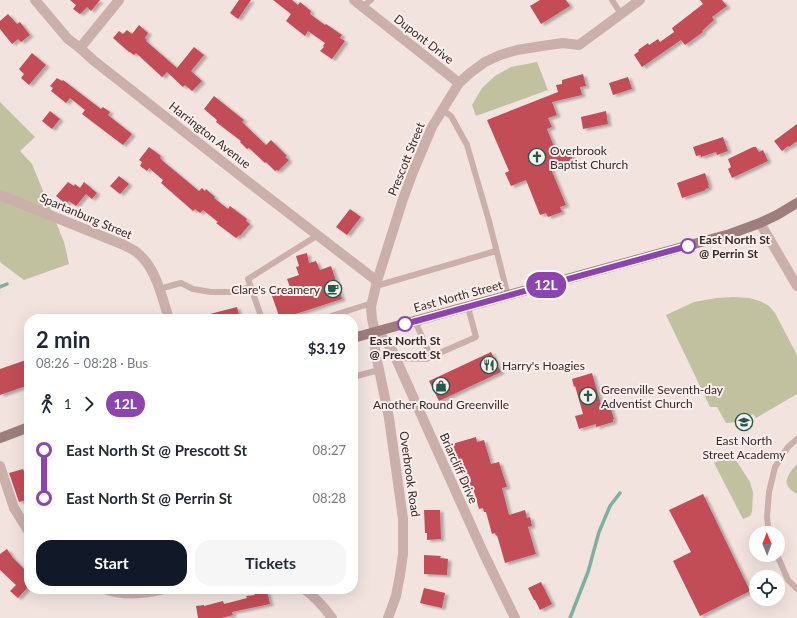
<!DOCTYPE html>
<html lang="en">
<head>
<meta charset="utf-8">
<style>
	body { margin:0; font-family:Lato,sans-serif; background:#f6f6f7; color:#1f2937; height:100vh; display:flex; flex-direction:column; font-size:15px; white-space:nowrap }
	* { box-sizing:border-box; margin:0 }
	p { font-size:13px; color:#747a83 }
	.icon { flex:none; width:22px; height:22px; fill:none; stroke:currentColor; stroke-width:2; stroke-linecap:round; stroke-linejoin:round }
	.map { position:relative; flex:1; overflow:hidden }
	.details { position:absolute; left:24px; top:314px; width:334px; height:280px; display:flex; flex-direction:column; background:#fff; border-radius:16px; box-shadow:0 4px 16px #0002 }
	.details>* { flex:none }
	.badge { padding:0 8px; border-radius:13px; font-size:14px; line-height:26px }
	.needle { width:26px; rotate:359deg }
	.tools { position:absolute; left:749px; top:526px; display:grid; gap:8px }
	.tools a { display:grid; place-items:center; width:36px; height:36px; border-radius:50%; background:#fff; box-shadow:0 4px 16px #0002; font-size:20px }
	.map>.badge { position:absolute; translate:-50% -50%; box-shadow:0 0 0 2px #fff }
	.legs { display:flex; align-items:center; gap:6px; height:44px; padding:0 12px; font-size:13px }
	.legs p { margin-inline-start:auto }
	.headline { display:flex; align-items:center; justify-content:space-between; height:68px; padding:0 12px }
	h1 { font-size:22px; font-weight:700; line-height:30px }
	.cta { display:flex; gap:8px; margin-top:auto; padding:8px 12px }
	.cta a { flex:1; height:46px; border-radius:16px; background:#111827; color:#fff; font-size:16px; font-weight:700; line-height:46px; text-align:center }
	.cta a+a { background:#f6f6f7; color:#1f2937 }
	ul { padding:0 12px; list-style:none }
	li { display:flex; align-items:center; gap:14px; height:48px; font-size:15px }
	li i { display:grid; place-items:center; width:6px; height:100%; margin:0 5px; background:currentColor }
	li i::after { content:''; width:10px; height:10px; margin:-5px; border:3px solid; border-radius:50%; background:#fff }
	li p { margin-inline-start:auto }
	li:first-child i { background:linear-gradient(#0000 50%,currentColor 0) }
	li:last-child i { background:linear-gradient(currentColor 50%,#0000 0) }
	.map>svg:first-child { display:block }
	.green { fill:#c1c19f }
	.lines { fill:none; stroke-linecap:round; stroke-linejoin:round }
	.stream { stroke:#7fafa1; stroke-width:3.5 }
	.building { fill:#c24d56; filter:url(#shadow) }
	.lane { stroke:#caafab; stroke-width:6 }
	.street { stroke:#caafab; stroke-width:10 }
	.secondary { stroke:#9e7e7c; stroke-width:10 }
	.line-1-casing { stroke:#fff; stroke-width:9 }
	.line-1 { stroke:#8e44ad; stroke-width:6 }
	.stop-1-dot { fill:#fff; stroke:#8e44ad; stroke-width:2 }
	.labels { text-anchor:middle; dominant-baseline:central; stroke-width:4; stroke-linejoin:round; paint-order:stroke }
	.street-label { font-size:12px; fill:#382a2a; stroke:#faefec }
	.poi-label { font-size:12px; fill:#382a2a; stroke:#faefec; text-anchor:start }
	.stop-label { font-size:12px; font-weight:bold; fill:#382a2a; stroke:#faefec; text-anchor:start }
</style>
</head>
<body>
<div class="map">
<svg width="797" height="618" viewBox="0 0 797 618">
	<defs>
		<filter id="shadow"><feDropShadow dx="3.5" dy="2" stdDeviation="1" flood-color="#0004"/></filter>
	</defs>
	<rect width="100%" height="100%" fill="#f2e3df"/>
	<!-- green -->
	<g class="green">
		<path d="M 537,62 L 548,90 L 476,116 L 472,105 L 482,88 L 495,76 L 511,67 Z"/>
		<path d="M 0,102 L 35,137 L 20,151 L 32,164 L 64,242 L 69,264 L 24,280 L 1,263 L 0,261 Z"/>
		<path d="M 734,297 L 749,298 L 760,301 L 769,306 L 775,313 L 797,355 L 797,394 L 756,418 L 753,414 L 738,422 L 726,423 L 717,407 L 710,407 L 666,315 L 694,302 L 717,298 Z"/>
		<path d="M 732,454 L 750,482 L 753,492 L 752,512 L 750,516 L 743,519 L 714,463 Z"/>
		<path d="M 797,464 L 797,494 C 780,485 787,475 797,464 Z"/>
	</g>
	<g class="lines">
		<!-- stream -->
		<g class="stream">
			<path d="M 0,287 L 7,284"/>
			<path d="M 570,618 L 588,572 L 599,532 L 610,506 L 620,493"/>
		</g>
	</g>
	<!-- building -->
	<g class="building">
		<path d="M 70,0 L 100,0 L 91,11 L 87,7 L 80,14 L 73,9 L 76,5 Z"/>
		<path d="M 239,0 L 251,0 L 238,19 L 230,13 Z"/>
		<path d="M 273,0 L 292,0 L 298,5 L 300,2 L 311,11 L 310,14 L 325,25 L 326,24 L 342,35 L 340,38 L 345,41 L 332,59 L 320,51 L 324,47 L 323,46 L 325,43 L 308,31 L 305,36 L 286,21 L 291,14 Z"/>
		<path d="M 540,0 L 566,0 L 570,6 L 541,24 L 530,6 Z"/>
		<path d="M 700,0 L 722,0 L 727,6 L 712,17 L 714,20 L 702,31 L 703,32 L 685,45 L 681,40 L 642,67 L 634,55 L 639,51 L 638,50 L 648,43 L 649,45 L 658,39 L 660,42 L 674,32 L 672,28 L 703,4 Z"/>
		<path d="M 8,14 L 17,24 L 20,22 L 30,35 L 21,42 L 18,39 L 12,44 L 0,29 L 0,21 Z"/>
		<path d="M 139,25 L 148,33 L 145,38 L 147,40 L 146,41 L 177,68 L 194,47 L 204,55 L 191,71 L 202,81 L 192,91 L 185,85 L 183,87 L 167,72 L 162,77 L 136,53 L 134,55 L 130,52 L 129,52 L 113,38 L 119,31 L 123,34 L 127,30 L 132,34 Z"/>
		<path d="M 32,53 L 46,65 L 29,85 L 21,78 L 24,74 L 19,69 Z"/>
		<path d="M 583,74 L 586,86 L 580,87 L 582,95 L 552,102 L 557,115 L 548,118 L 552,127 L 547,129 L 557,154 L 569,150 L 573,160 L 551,169 L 566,205 L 560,207 L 562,212 L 548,217 L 546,213 L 540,215 L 526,180 L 511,186 L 505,173 L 509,171 L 487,120 L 558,92 L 556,85 L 562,84 L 562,80 Z"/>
		<path d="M 628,77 L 632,89 L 613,95 L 609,83 Z"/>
		<path d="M 57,78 L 62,81 L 63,80 L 101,109 L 103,107 L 110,112 L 108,115 L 132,134 L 123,145 L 82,114 L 85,110 L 70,98 L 66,103 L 51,91 L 53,88 L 50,86 Z"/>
		<path d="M 214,96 L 244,120 L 242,122 L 266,145 L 271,140 L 287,156 L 285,157 L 289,160 L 278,171 L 277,170 L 275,171 L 266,162 L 265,163 L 249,148 L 247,149 L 240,142 L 241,141 L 216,122 L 217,120 L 204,109 Z"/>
		<path d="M 50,111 L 60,119 L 52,129 L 42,121 Z"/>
		<path d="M 606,111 L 608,124 L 583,129 L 581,117 Z"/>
		<path d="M 797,124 L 797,141 L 789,147 L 788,146 L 782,151 L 774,141 Z"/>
		<path d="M 723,137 L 728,151 L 717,155 L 716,152 L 701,157 L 701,155 L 696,156 L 693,147 Z"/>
		<path d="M 149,147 L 161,156 L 160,158 L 164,162 L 199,191 L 202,188 L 205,191 L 206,189 L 215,197 L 214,198 L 228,209 L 230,206 L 247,219 L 246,221 L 250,224 L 244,231 L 240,236 L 239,235 L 236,238 L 216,223 L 218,222 L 203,210 L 200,213 L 195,209 L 193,211 L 161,183 L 163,180 L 149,168 L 147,171 L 140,166 L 142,162 L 139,160 Z"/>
		<path d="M 753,147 L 756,147 L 759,152 L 763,150 L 768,161 L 732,178 L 728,169 L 731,167 L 728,159 Z"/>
		<path d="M 705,173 L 709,185 L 708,185 L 709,188 L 705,189 L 706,190 L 682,198 L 677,183 Z"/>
		<path d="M 119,176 L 129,184 L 120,194 L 110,186 Z"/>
		<path d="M 68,182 L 74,186 L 75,184 L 80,188 L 84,182 L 97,193 L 92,199 L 86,194 L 76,206 L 69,201 L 66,204 L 56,196 Z"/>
		<path d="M 350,209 L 361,217 L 347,235 L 336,227 Z"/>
		<path d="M 307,253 L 309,263 L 316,261 L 320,270 L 331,266 L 342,299 L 280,319 L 271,293 L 290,287 L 287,279 L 299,275 L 296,267 L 299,266 L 296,256 Z"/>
		<path d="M 237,307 L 240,319 L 203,319 L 202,316 Z"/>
		<path d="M 491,352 L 501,372 L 439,401 L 429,381 Z"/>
		<path d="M 29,359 L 29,385 L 0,395 L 0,369 Z"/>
		<path d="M 592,373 L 602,408 L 610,406 L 614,419 L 613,419 L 613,422 L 596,427 L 596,424 L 579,429 L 575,416 L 583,414 L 575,386 L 574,387 L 572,379 Z"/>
		<path d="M 476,437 L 477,442 L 484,440 L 491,464 L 499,462 L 507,487 L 502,488 L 509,515 L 525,510 L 527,518 L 530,517 L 532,526 L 528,527 L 536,554 L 505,563 L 497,535 L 496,536 L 495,533 L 492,534 L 486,512 L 484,512 L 483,508 L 479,509 L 473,488 L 471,489 L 469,484 L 465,485 L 459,462 L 457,460 L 455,460 L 451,448 L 453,448 L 452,444 Z"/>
		<path d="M 23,469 L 26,476 L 29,475 L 29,499 L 19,502 L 9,473 Z"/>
		<path d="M 703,494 L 750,591 L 700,616 L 673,561 L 691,552 L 669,510 Z"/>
		<path d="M 424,510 L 440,510 L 441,539 L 427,540 L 427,533 L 425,533 Z"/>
		<path d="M 7,549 L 13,558 L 29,574 L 29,586 L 18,598 L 10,591 L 16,585 L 0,570 L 0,554 Z"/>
		<path d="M 424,555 L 441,556 L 440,558 L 448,559 L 447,575 L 424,574 Z"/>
		<path d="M 541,582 L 552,604 L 540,610 L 535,600 L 534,600 L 528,588 Z"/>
		<path d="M 424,588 L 445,593 L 442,608 L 420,603 Z"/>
		<path d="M 267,591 L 270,604 L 232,612 L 233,615 L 221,618 L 198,618 L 196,606 L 204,605 L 204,606 L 223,601 L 224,604 L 247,598 L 246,596 L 255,595 L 254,594 Z"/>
	</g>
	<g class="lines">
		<!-- lane -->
		<g class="lane">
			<path d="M 612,0 L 621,14"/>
			<path d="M 362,7 L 371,0"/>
			<path d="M 442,110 L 451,116 L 467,145 L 489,221 L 508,296"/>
			<path d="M 376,286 L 496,251"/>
			<path d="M 159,289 L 181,283 L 193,289 L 211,292 L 231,292 L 251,287"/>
			<path d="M 262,319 L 248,279 L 318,235"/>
			<path d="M 322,319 L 372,303"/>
			<path d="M 415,321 L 431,357"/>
			<path d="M 395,358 L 426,359 L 476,337 L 468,307"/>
			<path d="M 353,377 L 379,370"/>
			<path d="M 769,533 L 767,517 L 769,492 L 775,467 L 788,447 L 797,439"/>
			<path d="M 777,555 L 788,580 L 797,589"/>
		</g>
		<!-- street -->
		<g class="street">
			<path d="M 35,0 L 68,39 L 80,48 L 93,60 L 247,181 L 377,281"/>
			<path d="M 354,0 L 459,83"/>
			<path d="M 80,48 L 119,0"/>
			<path d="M 0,195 L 124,245 C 127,247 131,248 135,251 C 156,266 161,295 169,319"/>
			<path d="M 760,223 L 797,286"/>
			<path d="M 375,332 L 385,340 L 392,350 L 483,552 L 515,618"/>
			<path d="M 0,466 L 14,508 L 29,532"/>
			<path d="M 104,589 C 124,596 145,594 165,589"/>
			<path d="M 304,589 C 315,597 324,607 332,618"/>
			<path d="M 388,618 L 396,596 L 400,575 L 403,554 L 403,519 L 389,418 L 375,350 L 375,332 L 372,319 L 371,307 L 377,281 L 403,199 L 413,172 L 432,127 L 459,83 L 470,73 L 485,62 L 500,55 L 517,50 L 542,46 L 563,43 L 579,45 L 640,0"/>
		</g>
		<!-- secondary -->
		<g class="secondary">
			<path d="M 353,338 L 730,234 L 760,223 L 777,215 L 797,203"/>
			<path d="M 0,438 L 29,427"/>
		</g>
	</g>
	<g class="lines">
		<defs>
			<path id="line-1" d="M 405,324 L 688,246"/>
		</defs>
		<!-- line-1 casing -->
		<use href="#line-1" class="line-1-casing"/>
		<!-- line-1 -->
		<use href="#line-1" class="line-1"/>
	</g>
	<!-- icons -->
	<defs>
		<symbol id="church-ring" viewBox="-11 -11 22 22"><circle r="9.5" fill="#faefec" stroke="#21594b" stroke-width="1.5"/><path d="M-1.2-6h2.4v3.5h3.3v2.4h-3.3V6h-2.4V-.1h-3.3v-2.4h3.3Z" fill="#21594b"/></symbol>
		<symbol id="cafe-ring" viewBox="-11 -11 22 22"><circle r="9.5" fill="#faefec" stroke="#21594b" stroke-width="1.5"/><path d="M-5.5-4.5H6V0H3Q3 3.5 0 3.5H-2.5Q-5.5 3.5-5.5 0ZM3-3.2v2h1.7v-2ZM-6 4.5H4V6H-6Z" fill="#21594b"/></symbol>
		<symbol id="restaurant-ring" viewBox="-11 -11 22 22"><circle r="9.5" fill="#faefec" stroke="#21594b" stroke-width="1.5"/><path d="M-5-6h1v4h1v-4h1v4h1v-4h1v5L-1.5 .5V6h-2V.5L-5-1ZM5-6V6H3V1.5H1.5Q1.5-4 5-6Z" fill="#21594b"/></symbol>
		<symbol id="shop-ring" viewBox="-11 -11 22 22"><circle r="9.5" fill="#faefec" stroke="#21594b" stroke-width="1.5"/><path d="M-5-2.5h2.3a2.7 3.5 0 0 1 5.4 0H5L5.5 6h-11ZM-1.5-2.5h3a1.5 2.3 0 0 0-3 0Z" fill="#21594b"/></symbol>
		<symbol id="school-ring" viewBox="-11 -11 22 22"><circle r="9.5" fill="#faefec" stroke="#21594b" stroke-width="1.5"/><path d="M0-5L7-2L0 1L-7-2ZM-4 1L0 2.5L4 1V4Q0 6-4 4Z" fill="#21594b"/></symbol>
	</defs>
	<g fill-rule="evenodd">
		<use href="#church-ring" x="527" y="147" width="20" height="20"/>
		<use href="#cafe-ring" x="323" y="279" width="20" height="20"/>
		<use href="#restaurant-ring" x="479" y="355" width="20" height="20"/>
		<use href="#shop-ring" x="431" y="376" width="20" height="20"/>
		<use href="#church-ring" x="578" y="386" width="20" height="20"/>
		<use href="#school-ring" x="734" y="412" width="20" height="20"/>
	</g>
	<!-- markers -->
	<g class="stop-1-dot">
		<circle cx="688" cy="246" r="7"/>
		<circle cx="405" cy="324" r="7"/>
	</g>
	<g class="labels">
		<!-- street labels -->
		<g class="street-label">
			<text transform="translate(424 39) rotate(38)">Dupont Drive</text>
			<text transform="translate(210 135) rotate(38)">Harrington Avenue</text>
			<text transform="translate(406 159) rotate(-68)">Prescott Street</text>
			<text transform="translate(86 216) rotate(23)">Spartanburg Street</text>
			<text transform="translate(458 296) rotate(-15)">East North Street</text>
			<text transform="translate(459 468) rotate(66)">Briarcliff Drive</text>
			<text transform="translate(410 474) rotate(82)">Overbrook Road</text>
		</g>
		<!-- poi labels -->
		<g class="poi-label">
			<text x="550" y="150">Overbrook<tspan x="550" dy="14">Baptist Church</tspan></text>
			<text x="320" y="289" text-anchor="end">Clare's Creamery</text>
			<text x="502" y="365">Harry's Hoagies</text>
			<text x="601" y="389">Greenville Seventh-day<tspan x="601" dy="14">Adventist Church</tspan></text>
			<text x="441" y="404" text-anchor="middle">Another Round Greenville</text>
			<text x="744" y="440" text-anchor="middle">East North<tspan x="744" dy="14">Street Academy</tspan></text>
		</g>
		<!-- stop labels -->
		<g class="stop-label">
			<text x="699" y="239">East North St<tspan x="699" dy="14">@ Perrin St</tspan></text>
			<text x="405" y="340" text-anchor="middle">East North St<tspan x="405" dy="14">@ Prescott St</tspan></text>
		</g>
	</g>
</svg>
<div class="tools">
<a><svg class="needle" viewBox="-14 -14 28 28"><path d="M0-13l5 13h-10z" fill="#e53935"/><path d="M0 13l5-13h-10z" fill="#747a83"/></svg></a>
<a><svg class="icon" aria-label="locate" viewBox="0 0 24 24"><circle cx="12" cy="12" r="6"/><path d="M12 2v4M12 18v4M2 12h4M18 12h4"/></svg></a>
</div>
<b class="badge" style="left:546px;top:285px;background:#8e44ad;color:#fff">12L</b>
<section class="details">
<div class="headline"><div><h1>2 min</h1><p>08:26 – 08:28 · Bus</p></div><b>$3.19</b></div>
<div class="legs"><svg class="icon" aria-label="walk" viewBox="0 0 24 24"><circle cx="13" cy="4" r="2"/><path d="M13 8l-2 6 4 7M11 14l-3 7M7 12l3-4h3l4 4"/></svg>1<svg class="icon" aria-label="forward" viewBox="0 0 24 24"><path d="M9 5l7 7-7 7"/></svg><b class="badge" style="background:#8e44ad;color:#fff">12L</b></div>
<ul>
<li><i style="color:#8e44ad"></i><b>East North St @ Prescott St</b><p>08:27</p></li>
<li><i style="color:#8e44ad"></i><b>East North St @ Perrin St</b><p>08:28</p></li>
</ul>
<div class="cta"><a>Start</a><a>Tickets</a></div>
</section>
</div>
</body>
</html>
